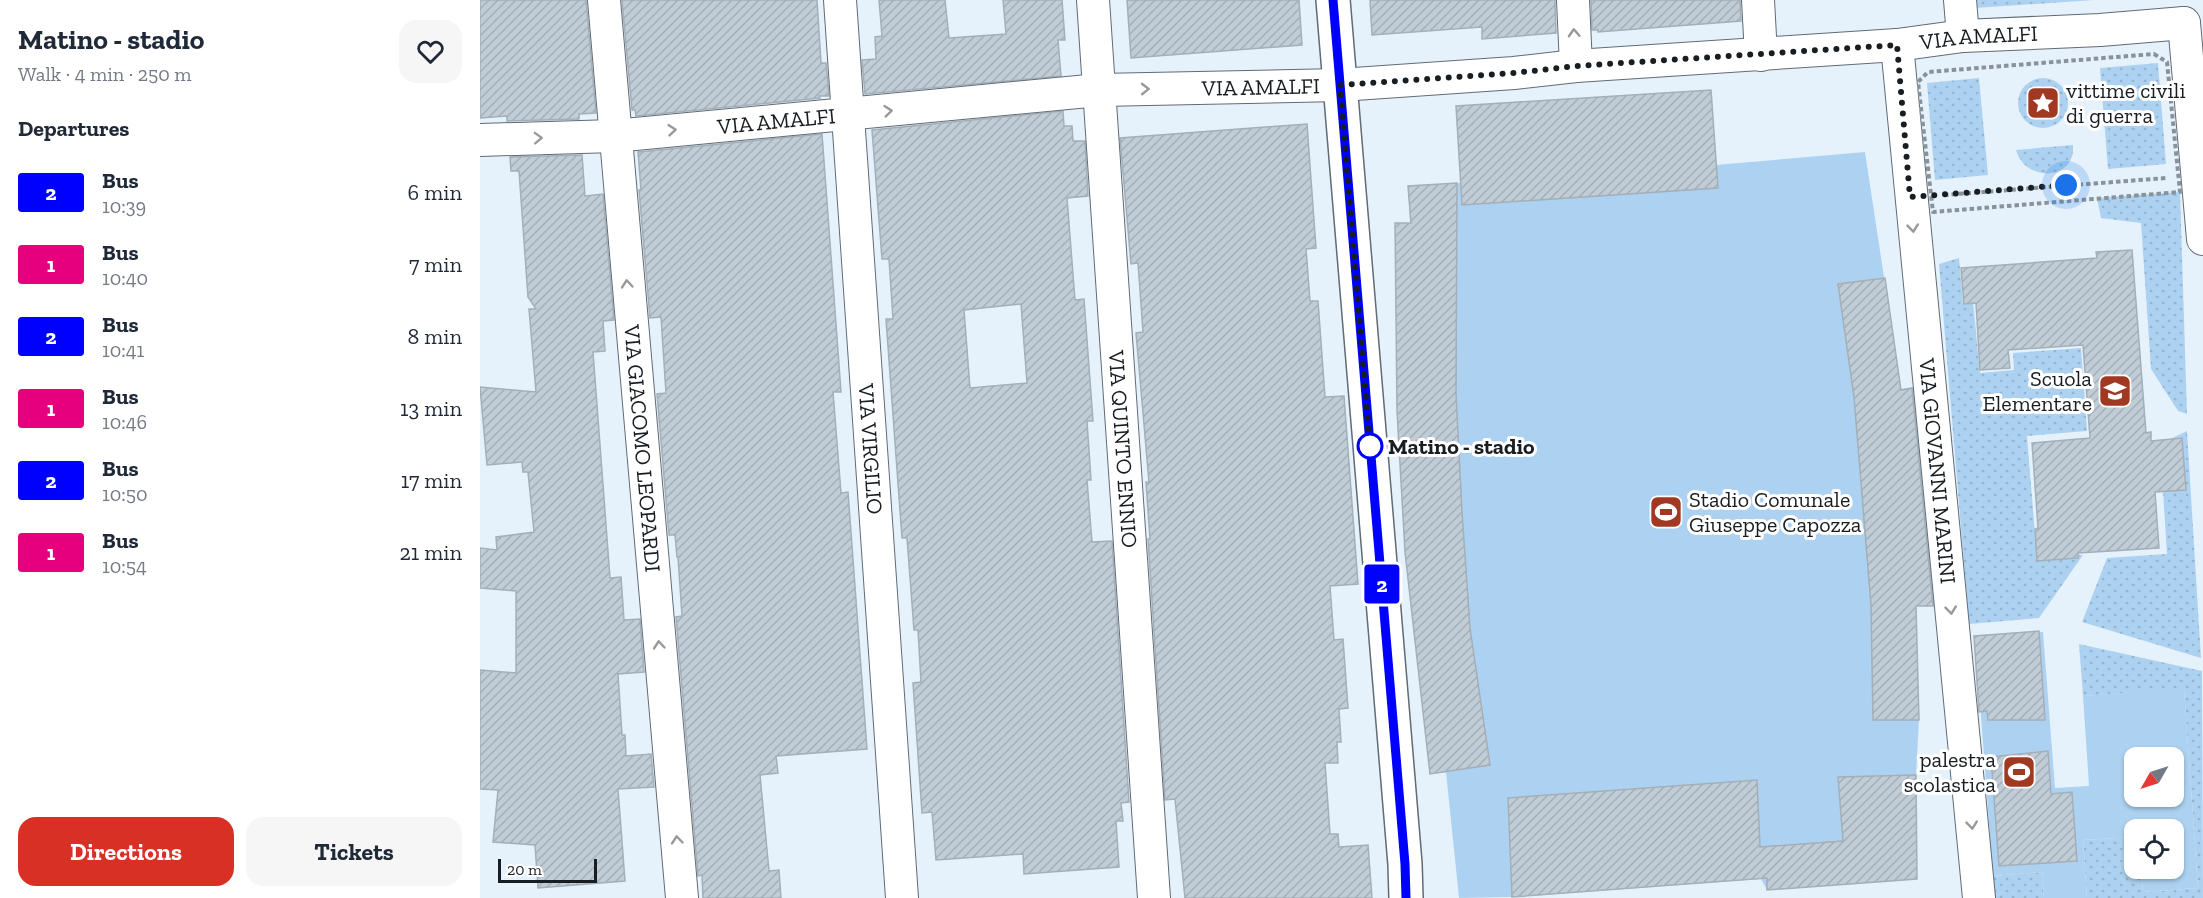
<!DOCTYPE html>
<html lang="en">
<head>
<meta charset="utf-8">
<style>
	body { margin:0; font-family:"Zilla Slab",serif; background:#f6f6f7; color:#1f2937; height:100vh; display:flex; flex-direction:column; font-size:22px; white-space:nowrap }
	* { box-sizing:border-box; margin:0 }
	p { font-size:20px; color:#747a83 }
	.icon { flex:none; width:33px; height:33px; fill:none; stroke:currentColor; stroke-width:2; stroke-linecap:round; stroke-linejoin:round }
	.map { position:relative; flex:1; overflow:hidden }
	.side { display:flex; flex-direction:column; background:#fff; width:480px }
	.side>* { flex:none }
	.badge { padding:0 12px; border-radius:4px; font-size:21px; line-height:39px }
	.needle { width:39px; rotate:231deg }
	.tools { position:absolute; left:1644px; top:747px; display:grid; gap:12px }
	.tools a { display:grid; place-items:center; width:60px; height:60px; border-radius:12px; background:#fff; box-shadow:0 2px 4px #0004; font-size:30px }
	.scale { position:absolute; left:18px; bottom:15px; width:99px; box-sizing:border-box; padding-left:6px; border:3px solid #181d21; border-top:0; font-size:16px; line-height:21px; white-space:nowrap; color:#181d21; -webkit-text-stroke:4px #fff; paint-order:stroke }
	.you { position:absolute; width:30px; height:30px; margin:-15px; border:4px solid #fff; border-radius:50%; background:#1a73e8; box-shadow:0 0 0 9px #1a73e833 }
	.map>.badge { position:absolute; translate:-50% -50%; box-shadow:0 0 0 3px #fff }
	h2 { padding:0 18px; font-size:22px; line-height:54px }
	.round { display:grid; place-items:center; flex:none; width:63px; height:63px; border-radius:18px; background:#f6f6f7 }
	.headline { display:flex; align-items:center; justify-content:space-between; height:102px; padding:0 18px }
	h1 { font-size:28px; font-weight:700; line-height:45px }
	.primary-button { display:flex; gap:12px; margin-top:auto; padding:12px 18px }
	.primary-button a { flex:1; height:69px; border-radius:18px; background:#d93025; color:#fff; font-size:24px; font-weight:700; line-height:69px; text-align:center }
	.primary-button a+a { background:#f6f6f7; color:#1f2937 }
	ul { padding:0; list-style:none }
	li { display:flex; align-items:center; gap:18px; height:72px; padding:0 18px }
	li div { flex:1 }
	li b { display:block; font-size:22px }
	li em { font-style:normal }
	li .badge { min-width:66px; font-weight:700; text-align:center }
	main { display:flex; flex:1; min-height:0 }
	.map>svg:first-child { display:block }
	.grass { fill:url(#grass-dots) }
	.pitch { fill:#add2f1; fill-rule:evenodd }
	.building { fill:url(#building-hatch); stroke:#a3afb9; stroke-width:1.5; fill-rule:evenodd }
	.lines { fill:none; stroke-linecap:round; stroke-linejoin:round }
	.minor-casing { stroke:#616b75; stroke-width:34 }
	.tertiary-casing { stroke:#616b75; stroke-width:36 }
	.path { stroke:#89929a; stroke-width:4; stroke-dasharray:4.5 3; stroke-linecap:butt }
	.minor { stroke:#fff; stroke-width:32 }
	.tertiary { stroke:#fff; stroke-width:33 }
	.oneway { stroke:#97999b }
	.line-casing { stroke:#fff; stroke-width:14 }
	.line { stroke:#00f; stroke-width:9 }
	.walk { stroke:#181d21; stroke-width:6; stroke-dasharray:0 10.8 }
	.stop-dot { fill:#fff; stroke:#00f; stroke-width:3 }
	.labels { text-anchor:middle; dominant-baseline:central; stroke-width:6; stroke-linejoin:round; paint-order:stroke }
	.street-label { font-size:22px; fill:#181d21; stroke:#fff }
	.poi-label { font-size:22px; fill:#181d21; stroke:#fff; text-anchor:start }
	.stop-label { font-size:22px; font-weight:bold; fill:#181d21; stroke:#fff; text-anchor:start }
</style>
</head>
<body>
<main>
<section class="side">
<div class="headline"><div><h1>Matino - stadio</h1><p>Walk · 4 min · 250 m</p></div><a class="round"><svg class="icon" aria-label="heart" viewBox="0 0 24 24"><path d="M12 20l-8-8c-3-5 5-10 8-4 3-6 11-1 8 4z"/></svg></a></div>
<h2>Departures</h2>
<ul>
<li><span class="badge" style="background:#00f;color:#fff">2</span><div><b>Bus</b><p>10:39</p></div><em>6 min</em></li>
<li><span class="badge" style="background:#e6007e;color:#fff">1</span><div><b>Bus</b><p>10:40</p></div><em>7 min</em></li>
<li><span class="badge" style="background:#00f;color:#fff">2</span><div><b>Bus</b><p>10:41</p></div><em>8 min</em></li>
<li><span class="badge" style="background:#e6007e;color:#fff">1</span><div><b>Bus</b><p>10:46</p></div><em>13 min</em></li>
<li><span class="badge" style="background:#00f;color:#fff">2</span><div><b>Bus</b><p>10:50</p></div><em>17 min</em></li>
<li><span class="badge" style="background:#e6007e;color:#fff">1</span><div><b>Bus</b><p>10:54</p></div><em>21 min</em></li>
</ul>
<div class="primary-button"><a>Directions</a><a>Tickets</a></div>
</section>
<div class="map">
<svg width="1723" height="898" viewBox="0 0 1723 898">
	<defs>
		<pattern id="grass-dots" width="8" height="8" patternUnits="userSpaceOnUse" patternTransform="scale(1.5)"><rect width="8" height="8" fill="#add2f1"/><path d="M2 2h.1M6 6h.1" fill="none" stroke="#94b4ce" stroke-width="1.8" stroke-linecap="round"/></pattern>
		<pattern id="building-hatch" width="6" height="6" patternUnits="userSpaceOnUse" patternTransform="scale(1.5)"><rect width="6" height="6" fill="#c0ccd6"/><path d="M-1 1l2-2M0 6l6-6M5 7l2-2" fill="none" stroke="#a4afb7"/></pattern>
	</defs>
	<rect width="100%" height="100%" fill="#e5f2fc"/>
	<!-- grass -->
	<g class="grass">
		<path d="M 1494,0 L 1614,0 L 1495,8 Z"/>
		<path d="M 1678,63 L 1686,164 L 1628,169 L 1620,68 Z"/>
		<path d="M 1499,78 L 1508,175 L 1455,180 L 1447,83 Z"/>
		<circle cx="1563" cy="103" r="25"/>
		<path d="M 1593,145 C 1596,181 1545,183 1536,150 Z"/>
		<path d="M 1700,192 L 1707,414 L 1698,411 L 1671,369 L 1661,223 L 1621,218 L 1617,198 Z"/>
		<path d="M 1479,258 L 1483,302 L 1493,301 L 1500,373 L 1534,370 L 1533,353 L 1601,348 L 1607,431 L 1547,436 L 1557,558 L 1603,555 L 1559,618 L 1489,624 L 1459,264 Z"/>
		<path d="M 1707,431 L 1721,658 L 1602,622 L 1627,558 L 1687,554 L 1680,444 Z"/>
		<path d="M 1599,644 L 1722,671 L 1723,898 L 1607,898 L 1603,840 L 1654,837 L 1654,868 L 1661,869 L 1663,892 L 1718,888 L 1704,689 L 1603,696 Z"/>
		<path d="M 1562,872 L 1564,898 L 1514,898 L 1513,876 Z"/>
	</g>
	<!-- pitch -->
	<g class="pitch">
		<path d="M 1231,90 L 1236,165 L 1385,152 L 1421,389 L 1439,387 L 1455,606 L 1436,606 L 1439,720 L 1436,775 L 1437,879 L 1287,890 L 1281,879 L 1032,897 L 979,898 L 966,772 L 950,774 L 925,552 L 917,411 L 915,223 L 930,223 L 928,186 L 981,183 L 976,106 Z"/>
		<path d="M 1563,632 L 1575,788 L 1609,786 L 1603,696 L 1704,688 L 1718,888 L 1663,892 L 1661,869 L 1694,868 L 1694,830 L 1654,830 L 1654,837 L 1603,840 L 1607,898 L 1564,898 L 1562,872 L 1513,876 L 1495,636 ZM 1654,758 L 1694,758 L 1694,796 L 1654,796 Z"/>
	</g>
	<!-- building -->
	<g class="building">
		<path d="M 0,0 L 106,0 L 116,113 L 99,114 L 99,119 L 27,121 L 27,116 L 0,118 Z"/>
		<path d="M 142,0 L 337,0 L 341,63 L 346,63 L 349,96 L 339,96 L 340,98 L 156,116 L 155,110 L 152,110 Z"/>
		<path d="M 399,0 L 465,0 L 469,38 L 526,34 L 523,0 L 582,0 L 585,40 L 578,40 L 581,76 L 385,94 L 382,60 L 396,59 L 395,37 L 402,36 Z"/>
		<path d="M 647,0 L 819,0 L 822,45 L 651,58 Z"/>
		<path d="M 890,0 L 1075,0 L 1076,33 L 1002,39 L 1002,27 L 892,35 Z"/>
		<path d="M 1111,0 L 1260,0 L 1261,21 L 1118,32 L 1118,30 L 1112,30 Z"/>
		<path d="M 1231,90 L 1238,188 L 982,205 L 976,106 Z"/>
		<path d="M 583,111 L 584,126 L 592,126 L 593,141 L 605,141 L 608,196 L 587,198 L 595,300 L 604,299 L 613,421 L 607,421 L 611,480 L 607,480 L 612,542 L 632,541 L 649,802 L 641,803 L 643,821 L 636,821 L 639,867 L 544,874 L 543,854 L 456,860 L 452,812 L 442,813 L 433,683 L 441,682 L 438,630 L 434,630 L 427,538 L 422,538 L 406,319 L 413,319 L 409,259 L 402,259 L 392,130 ZM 541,304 L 547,383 L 490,388 L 484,310 Z"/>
		<path d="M 827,124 L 836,248 L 826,249 L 830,301 L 838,301 L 845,397 L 864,396 L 878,584 L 850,586 L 854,640 L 863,639 L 868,708 L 859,709 L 861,742 L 857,742 L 858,763 L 845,763 L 850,834 L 858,834 L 859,847 L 888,845 L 892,898 L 705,898 L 695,799 L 685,800 L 668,539 L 670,539 L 666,482 L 669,482 L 656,333 L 663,332 L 658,263 L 651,264 L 640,138 Z"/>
		<path d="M 342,134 L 361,392 L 353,392 L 361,493 L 368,492 L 387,749 L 296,756 L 298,773 L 280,775 L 289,871 L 299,870 L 301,898 L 223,898 L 222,875 L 218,876 L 196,617 L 202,616 L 198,557 L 197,557 L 195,535 L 189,535 L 177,394 L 186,393 L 181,317 L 170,318 L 159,190 L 161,190 L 158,152 Z"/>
		<path d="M 102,155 L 105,196 L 123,194 L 134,320 L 123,321 L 125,351 L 113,352 L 130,578 L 141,577 L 144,620 L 160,619 L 164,672 L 138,674 L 142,735 L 145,735 L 146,756 L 171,754 L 174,787 L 138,789 L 145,881 L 58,888 L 55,845 L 13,842 L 18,790 L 0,789 L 0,670 L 36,673 L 36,591 L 0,588 L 0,548 L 17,550 L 16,537 L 54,532 L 48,472 L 43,472 L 42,462 L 7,465 L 0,387 L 56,392 L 49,309 L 56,309 L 48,297 L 39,171 L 31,171 L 30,157 Z"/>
		<path d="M 977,183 L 976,394 L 982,512 L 990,628 L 1010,765 L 950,774 L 925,552 L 917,411 L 915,223 L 931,223 L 928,186 Z"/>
		<path d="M 1652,250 L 1666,433 L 1671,432 L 1671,441 L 1702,438 L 1706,490 L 1675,492 L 1679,548 L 1598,553 L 1598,558 L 1557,561 L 1555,529 L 1558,528 L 1552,443 L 1610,438 L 1603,345 L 1528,350 L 1530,368 L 1500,370 L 1496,303 L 1484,304 L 1481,268 L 1617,258 L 1616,252 Z"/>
		<path d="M 1405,278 L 1421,390 L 1432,388 L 1453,606 L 1436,606 L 1439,720 L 1393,720 L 1391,605 L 1374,397 L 1358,284 Z"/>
		<path d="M 1559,631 L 1565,720 L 1508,720 L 1507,711 L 1499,712 L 1494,636 Z"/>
		<path d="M 1568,751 L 1571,794 L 1592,792 L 1597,861 L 1519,866 L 1511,757 Z"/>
		<path d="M 1436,775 L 1437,879 L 1287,890 L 1287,878 L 1032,897 L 1028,798 L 1277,780 L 1280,847 L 1363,841 L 1358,777 Z"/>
	</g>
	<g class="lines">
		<defs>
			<g id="minor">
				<path id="s1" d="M 124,0 L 202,898"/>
				<path id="s2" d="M 360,0 L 422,898"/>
				<path id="s3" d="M 613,0 L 674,898"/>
				<path d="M 1093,0 L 1096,66"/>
				<path d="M 1278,0 L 1281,55"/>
				<path d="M 1480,0 L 1483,36"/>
				<path d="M 1704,23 L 1723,239"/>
				<path id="s4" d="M 1417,45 L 1499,898"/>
				<path id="s5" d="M 0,140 L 134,136 L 619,90 L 860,85 L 1034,73 L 1096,66 L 1417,45 L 1483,36 L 1620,30 L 1704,23"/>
			</g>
			<path id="tertiary" d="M 853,0 L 925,864 L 926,898"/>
		</defs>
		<!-- minor casing -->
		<use href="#minor" class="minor-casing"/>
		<!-- tertiary casing -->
		<use href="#tertiary" class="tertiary-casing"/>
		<!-- path -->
		<g class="path">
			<path d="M 1674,54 L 1687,62 L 1700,192 L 1453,212 L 1438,82 L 1448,72 Z"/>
			<path d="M 1464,195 L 1686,178"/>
		</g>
		<!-- minor -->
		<use href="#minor" class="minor"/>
		<!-- tertiary -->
		<use href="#tertiary" class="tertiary"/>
	</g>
	<!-- one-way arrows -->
	<defs><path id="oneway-chevron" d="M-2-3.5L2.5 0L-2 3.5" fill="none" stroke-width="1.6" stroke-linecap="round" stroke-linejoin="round" transform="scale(1.5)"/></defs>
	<g class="oneway">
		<use href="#oneway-chevron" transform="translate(1094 33) rotate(-93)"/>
		<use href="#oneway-chevron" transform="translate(665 89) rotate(-1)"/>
		<use href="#oneway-chevron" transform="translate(408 111) rotate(-6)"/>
		<use href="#oneway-chevron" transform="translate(192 130) rotate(-5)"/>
		<use href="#oneway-chevron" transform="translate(58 138) rotate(-2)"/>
		<use href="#oneway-chevron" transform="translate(1433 228) rotate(84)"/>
		<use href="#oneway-chevron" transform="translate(147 284) rotate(-95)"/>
		<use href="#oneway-chevron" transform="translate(1471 610) rotate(84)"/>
		<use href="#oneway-chevron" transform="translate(179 645) rotate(-95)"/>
		<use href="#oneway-chevron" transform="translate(1492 825) rotate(84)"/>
		<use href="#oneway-chevron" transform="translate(197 840) rotate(-95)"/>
	</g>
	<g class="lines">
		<defs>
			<path id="line" d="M 853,0 L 925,864 L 926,898"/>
		</defs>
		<!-- line casing -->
		<use href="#line" class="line-casing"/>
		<!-- line -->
		<use href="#line" class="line"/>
		<!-- walk -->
		<path class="walk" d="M 890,446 L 890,448 L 860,85 L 1034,73 L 1096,66 L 1417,45 L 1430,197 L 1586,185"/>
	</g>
	<!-- icons -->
	<defs>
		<symbol id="sight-square" viewBox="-11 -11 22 22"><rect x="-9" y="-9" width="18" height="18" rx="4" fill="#a13821" stroke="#fff"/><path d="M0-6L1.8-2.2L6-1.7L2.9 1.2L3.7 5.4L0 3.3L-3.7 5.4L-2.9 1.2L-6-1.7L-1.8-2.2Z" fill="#fff"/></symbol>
		<symbol id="school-square" viewBox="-11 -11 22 22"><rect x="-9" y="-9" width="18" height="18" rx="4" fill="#a13821" stroke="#fff"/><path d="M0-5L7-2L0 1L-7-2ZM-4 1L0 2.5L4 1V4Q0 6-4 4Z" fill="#fff"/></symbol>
		<symbol id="stadium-square" viewBox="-11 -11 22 22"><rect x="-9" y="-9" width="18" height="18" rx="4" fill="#a13821" stroke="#fff"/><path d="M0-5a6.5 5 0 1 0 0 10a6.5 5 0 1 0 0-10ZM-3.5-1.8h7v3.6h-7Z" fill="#fff"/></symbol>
	</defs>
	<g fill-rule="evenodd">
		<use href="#sight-square" x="1544" y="84" width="38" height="38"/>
		<use href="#school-square" x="1616" y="372" width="38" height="38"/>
		<use href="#stadium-square" x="1167" y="493" width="38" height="38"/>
		<use href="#stadium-square" x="1520" y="753" width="38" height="38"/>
	</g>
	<!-- markers -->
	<circle class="stop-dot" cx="890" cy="446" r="12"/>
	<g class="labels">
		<!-- street labels -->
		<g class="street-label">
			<text stroke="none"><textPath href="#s5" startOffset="1503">VIA AMALFI</textPath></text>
			<text stroke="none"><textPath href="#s5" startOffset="783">VIA AMALFI</textPath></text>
			<text stroke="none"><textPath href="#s5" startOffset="297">VIA AMALFI</textPath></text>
			<text stroke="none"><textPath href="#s1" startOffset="450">VIA GIACOMO LEOPARDI</textPath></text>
			<text stroke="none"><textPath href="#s2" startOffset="450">VIA VIRGILIO</textPath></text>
			<text stroke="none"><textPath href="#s3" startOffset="450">VIA QUINTO ENNIO</textPath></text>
			<text stroke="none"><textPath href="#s4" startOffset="428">VIA GIOVANNI MARINI</textPath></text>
		</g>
		<!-- poi labels -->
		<g class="poi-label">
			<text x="1586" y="90">vittime civili<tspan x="1586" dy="25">di guerra</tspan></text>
			<text x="1612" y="378" text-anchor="end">Scuola<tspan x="1612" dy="25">Elementare</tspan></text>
			<text x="1209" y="499">Stadio Comunale<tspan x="1209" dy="25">Giuseppe Capozza</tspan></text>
			<text x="1516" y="759" text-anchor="end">palestra<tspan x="1516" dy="25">scolastica</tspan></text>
		</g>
		<!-- stop labels -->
		<g class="stop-label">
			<text x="908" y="446">Matino - stadio</text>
		</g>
	</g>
</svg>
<div class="tools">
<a><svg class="needle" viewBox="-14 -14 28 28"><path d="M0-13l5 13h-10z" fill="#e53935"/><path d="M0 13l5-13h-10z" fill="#747a83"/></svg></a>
<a><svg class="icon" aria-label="locate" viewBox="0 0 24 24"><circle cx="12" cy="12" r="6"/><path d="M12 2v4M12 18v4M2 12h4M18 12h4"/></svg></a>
</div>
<div class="scale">20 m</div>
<div class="you" style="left:1586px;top:185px"></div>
<b class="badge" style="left:902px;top:584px;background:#00f;color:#fff">2</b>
</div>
</main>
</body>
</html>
